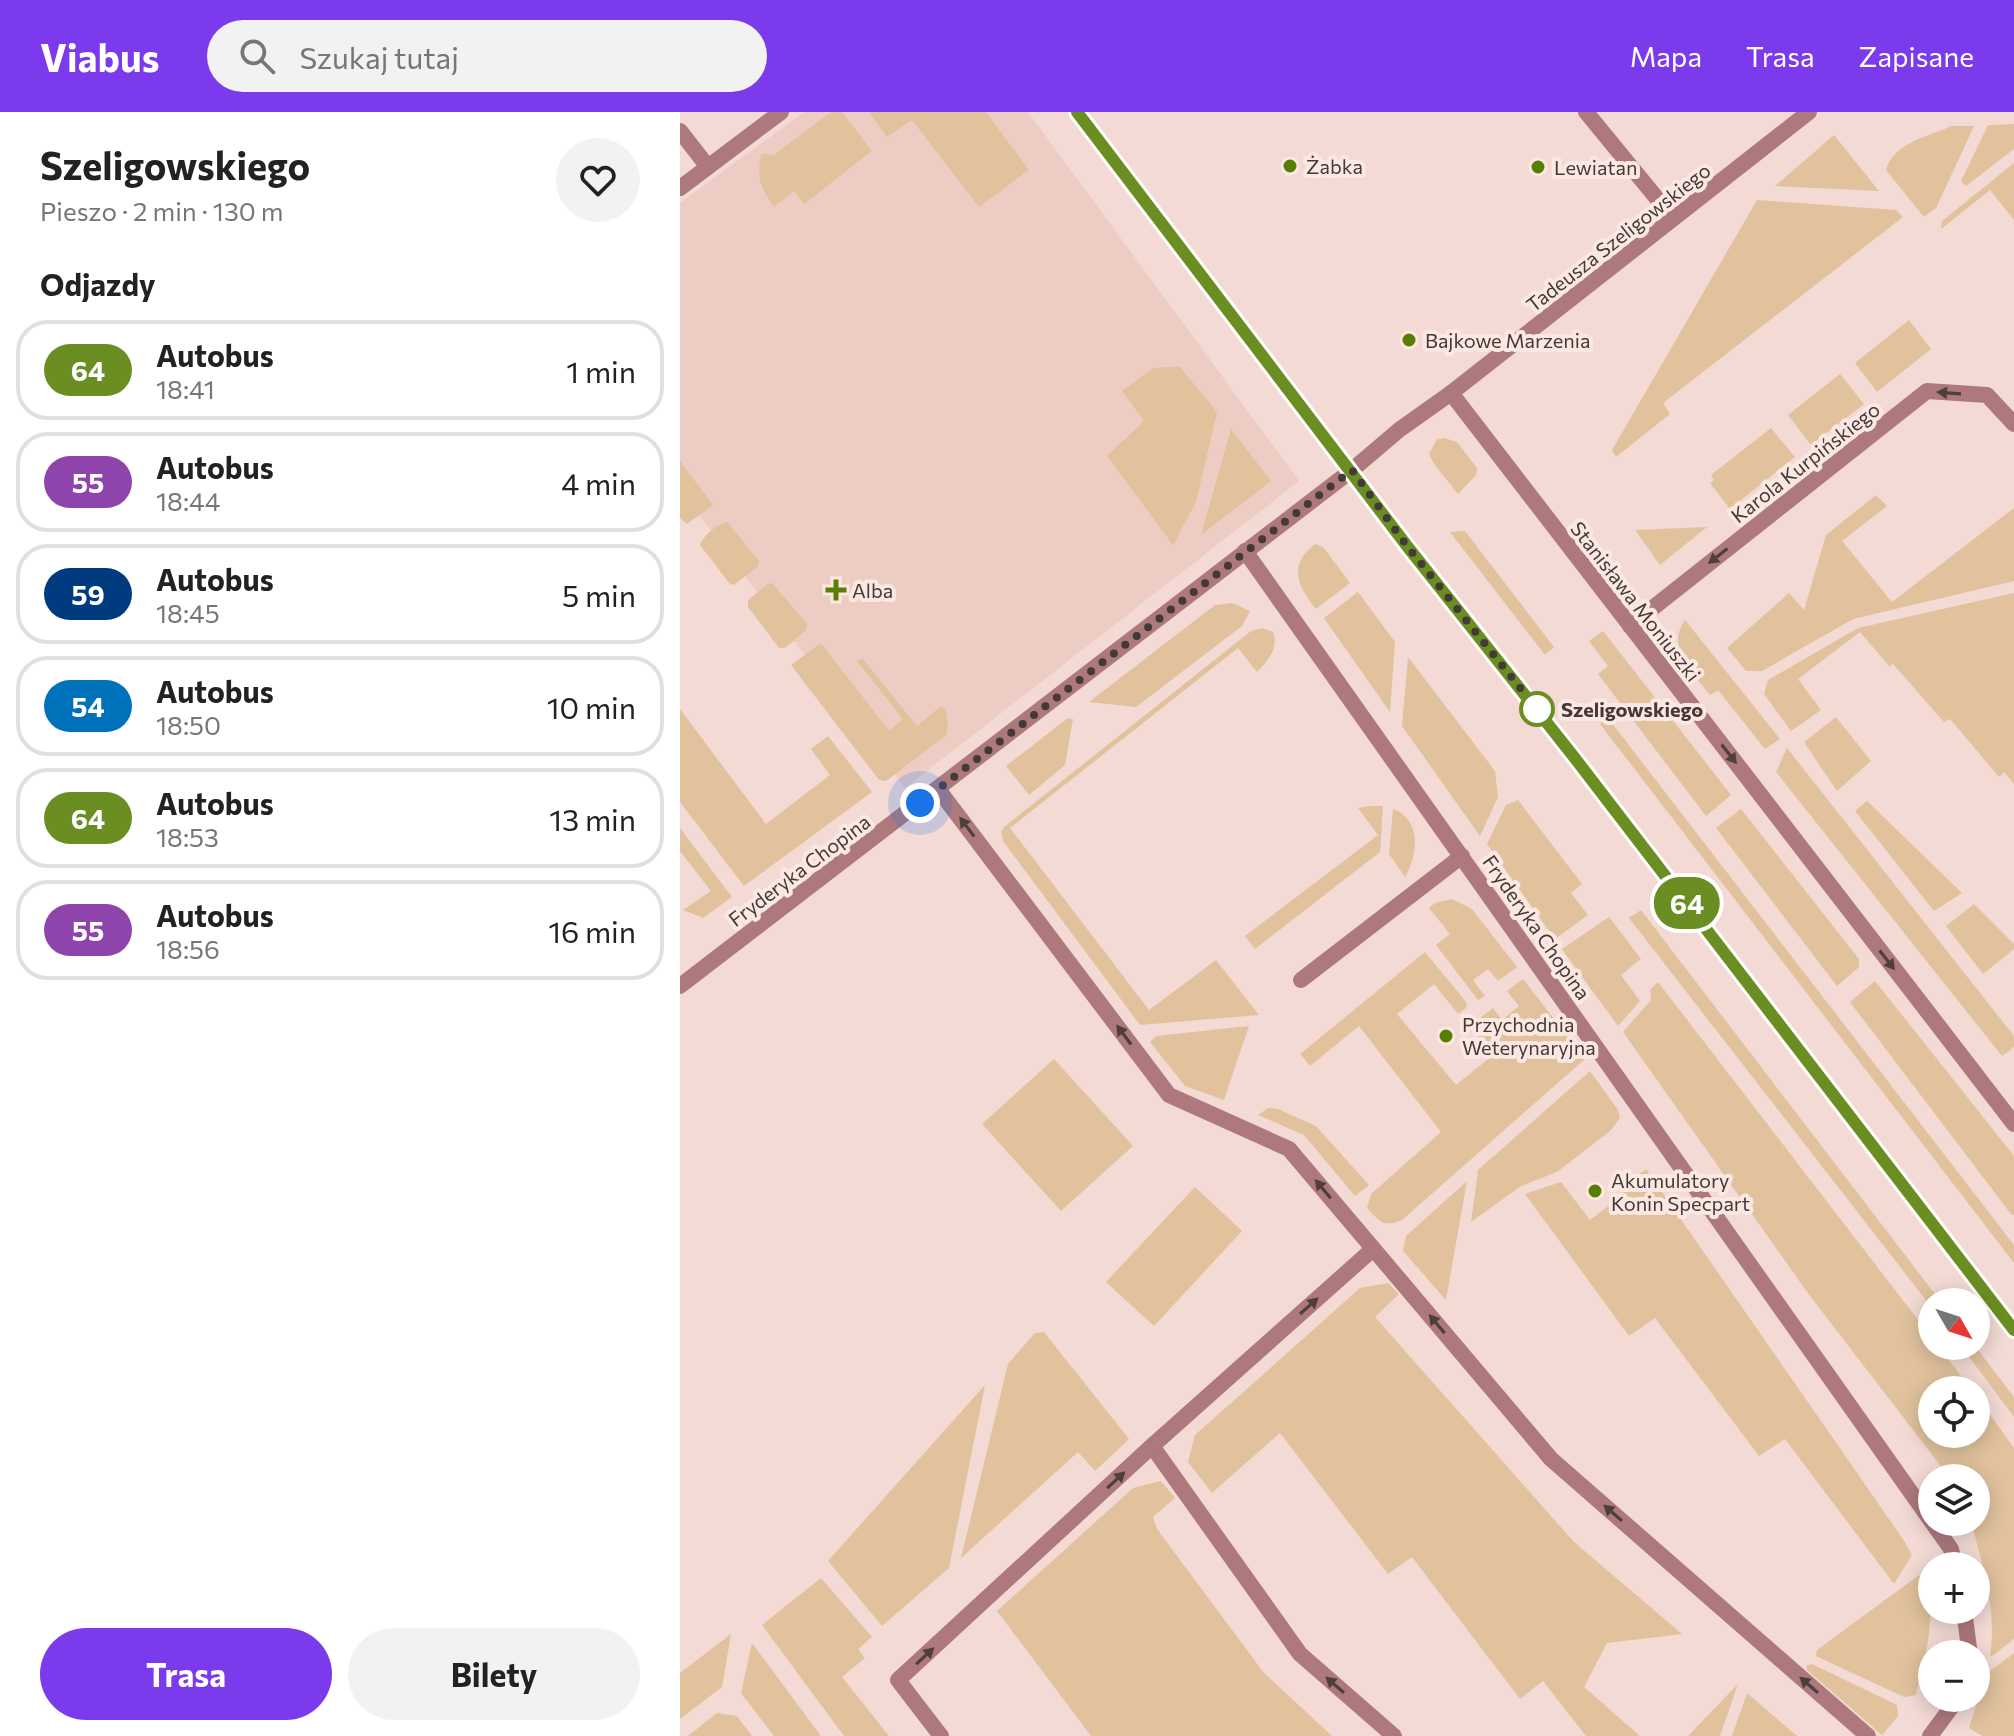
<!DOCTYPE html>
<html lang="pl">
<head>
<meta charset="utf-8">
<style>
	body { margin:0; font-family:Commissioner,sans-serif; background:#f2f2f2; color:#222; height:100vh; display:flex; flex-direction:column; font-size:30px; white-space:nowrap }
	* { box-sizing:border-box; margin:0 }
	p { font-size:26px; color:#767676 }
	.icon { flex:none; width:44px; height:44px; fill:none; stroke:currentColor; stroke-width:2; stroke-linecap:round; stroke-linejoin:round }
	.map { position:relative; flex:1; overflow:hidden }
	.panel { display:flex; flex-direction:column; background:#fff; width:680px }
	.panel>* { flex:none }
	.badge { padding:0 16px; border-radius:26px; font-size:28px; line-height:52px }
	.needle { width:52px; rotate:129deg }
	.fabs { position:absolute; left:1238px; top:1176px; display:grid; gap:16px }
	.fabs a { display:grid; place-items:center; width:72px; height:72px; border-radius:50%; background:#fff; box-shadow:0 4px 20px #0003; font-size:40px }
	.you { position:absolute; width:40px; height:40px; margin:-20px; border:6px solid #fff; border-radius:50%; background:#1a73e8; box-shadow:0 0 0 12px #1a73e833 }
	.map>.badge { position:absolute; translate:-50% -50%; box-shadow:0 0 0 4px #fff }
	h2 { padding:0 40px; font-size:30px; line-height:72px }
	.round { display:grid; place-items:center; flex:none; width:84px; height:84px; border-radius:42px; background:#f2f2f2 }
	.summary { display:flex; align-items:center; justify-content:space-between; height:136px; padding:0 40px }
	h1 { font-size:38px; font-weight:700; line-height:60px }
	.action { display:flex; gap:16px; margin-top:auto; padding:16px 40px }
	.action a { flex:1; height:92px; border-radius:48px; background:#7c3aed; color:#fff; font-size:32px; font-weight:700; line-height:92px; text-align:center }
	.action a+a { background:#f2f2f2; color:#222 }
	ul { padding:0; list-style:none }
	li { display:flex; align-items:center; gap:24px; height:100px; margin:0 16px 12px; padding:0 24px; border:4px solid #e0e0e0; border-radius:32px }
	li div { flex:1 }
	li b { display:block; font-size:30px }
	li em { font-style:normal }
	li .badge { min-width:88px; font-weight:700; text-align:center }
	header { display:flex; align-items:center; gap:48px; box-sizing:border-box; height:112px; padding:0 40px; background:#7c3aed; color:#fff }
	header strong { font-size:38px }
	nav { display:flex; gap:44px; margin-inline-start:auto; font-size:28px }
	.search { width:560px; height:72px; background:#f2f2f2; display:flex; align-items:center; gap:20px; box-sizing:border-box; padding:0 28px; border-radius:44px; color:#767676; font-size:30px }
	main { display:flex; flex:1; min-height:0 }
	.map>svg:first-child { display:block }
	.built { fill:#edccc4 }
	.green { fill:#e1c29d }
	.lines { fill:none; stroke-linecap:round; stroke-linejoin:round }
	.lane { stroke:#ad797c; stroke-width:16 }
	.street { stroke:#ad797c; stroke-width:16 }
	.secondary { stroke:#8e464e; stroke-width:16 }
	.oneway { fill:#4e3f3e }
	.line-casing { stroke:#fff; stroke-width:18 }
	.line { stroke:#6b8e23; stroke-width:12 }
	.walk { stroke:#433937; stroke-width:8; stroke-dasharray:0 14.4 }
	.poi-dot { fill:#578003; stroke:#fce8e3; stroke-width:3 }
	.stop-dot { fill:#fff; stroke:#6b8e23; stroke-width:4 }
	.labels { text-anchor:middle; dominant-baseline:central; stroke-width:8; stroke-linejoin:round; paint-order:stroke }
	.poi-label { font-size:20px; fill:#433937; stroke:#fce8e3; text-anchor:start }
	.street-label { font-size:20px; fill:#433937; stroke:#fce8e3 }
	.stop-label { font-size:20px; font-weight:bold; fill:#433937; stroke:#fce8e3; text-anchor:start }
</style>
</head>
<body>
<header>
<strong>Viabus</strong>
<div class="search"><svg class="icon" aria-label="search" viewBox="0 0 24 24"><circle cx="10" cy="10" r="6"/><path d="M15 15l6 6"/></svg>Szukaj tutaj</div>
<nav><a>Mapa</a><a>Trasa</a><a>Zapisane</a></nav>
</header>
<main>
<section class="panel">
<div class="summary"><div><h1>Szeligowskiego</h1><p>Pieszo · 2 min · 130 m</p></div><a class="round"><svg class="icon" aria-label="heart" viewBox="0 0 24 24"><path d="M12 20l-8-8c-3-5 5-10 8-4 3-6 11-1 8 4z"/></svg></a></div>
<h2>Odjazdy</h2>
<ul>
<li><span class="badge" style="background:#6b8e23;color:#fff">64</span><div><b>Autobus</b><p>18:41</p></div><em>1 min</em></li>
<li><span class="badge" style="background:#8e44ad;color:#fff">55</span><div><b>Autobus</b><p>18:44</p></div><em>4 min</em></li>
<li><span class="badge" style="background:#003b80;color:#fff">59</span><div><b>Autobus</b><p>18:45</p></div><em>5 min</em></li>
<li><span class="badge" style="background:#0072bc;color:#fff">54</span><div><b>Autobus</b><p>18:50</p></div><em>10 min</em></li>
<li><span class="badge" style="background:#6b8e23;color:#fff">64</span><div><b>Autobus</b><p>18:53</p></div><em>13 min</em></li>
<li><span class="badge" style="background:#8e44ad;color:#fff">55</span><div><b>Autobus</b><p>18:56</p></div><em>16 min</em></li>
</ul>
<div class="action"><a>Trasa</a><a>Bilety</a></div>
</section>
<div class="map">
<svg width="1334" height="1624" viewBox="0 0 1334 1624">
	<rect width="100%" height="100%" fill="#f3dad4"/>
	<!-- built -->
	<path class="built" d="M 124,0 L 348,0 L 619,369 L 225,676 L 0,378 L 0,91 Z"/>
	<!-- green -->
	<g class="green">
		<path d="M 151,0 L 162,0 L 192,39 L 124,92 L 114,79 L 94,95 C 79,73 77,68 81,42 L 94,43 Z"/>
		<path d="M 189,0 L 306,0 L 349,58 L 299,95 L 232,8 L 207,25 Z"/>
		<path d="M 1334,12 L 1334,37 L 1286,74 L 1281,69 L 1308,13 Z"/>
		<path d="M 1272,14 L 1294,14 L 1256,96 L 1244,105 L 1206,58 C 1213,31 1249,24 1272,14 Z"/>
		<path d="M 1154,23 L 1199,79 L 1095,74 Z"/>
		<path d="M 1334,51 L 1334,108 L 1310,78 L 1261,117 L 1262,109 Z"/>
		<path d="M 1077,88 L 1216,98 L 1223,105 L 983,291 L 990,302 L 936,345 L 932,338 Z"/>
		<path d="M 1229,208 L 1251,237 L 1197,280 L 1175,251 Z"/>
		<path d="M 484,255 L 500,255 L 537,300 L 516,390 L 493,433 L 427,344 L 464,309 L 442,279 L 473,256 Z"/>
		<path d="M 1160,262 L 1184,292 L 1131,333 L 1108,303 Z"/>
		<path d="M 1091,316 L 1115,345 L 1050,397 L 1030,371 L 1034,368 L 1031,363 Z"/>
		<path d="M 551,317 L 591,369 L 521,423 Z"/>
		<path d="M 764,326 L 777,330 L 797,356 L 796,363 L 778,382 L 754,352 L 749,342 L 757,327 Z"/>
		<path d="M 0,349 L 33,393 L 7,412 L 0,406 Z"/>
		<path d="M 1196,383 L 1207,394 L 1162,429 L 1212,490 L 1334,396 L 1334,469 L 1173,507 L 1082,559 L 1066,559 L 1047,536 L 1109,481 L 1124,498 L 1146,423 Z"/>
		<path d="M 47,410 L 79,449 L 78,454 L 54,473 L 50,472 L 20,433 C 23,423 38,412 47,410 Z"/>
		<path d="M 1027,415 L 980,453 L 955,418 Z"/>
		<path d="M 785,419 L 874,535 L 865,543 L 770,420 Z"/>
		<path d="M 635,432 L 643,435 L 670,471 L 636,497 C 618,474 607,454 635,432 Z"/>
		<path d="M 89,471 L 93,472 L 127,512 L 126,518 L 105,536 L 99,536 L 68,495 L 68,488 Z"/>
		<path d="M 678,480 L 715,530 L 710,600 L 644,506 Z"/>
		<path d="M 1334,481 L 1334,672 L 1324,660 L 1319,665 L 1270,607 L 1264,610 L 1213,552 L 1209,554 L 1180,520 L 1118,567 L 1141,598 L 1111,619 L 1084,582 L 1088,568 L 1178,516 Z"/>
		<path d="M 552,491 L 570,499 L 562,514 L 456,595 L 409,590 L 535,493 Z"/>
		<path d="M 1005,508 L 1100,627 L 1085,637 L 1038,578 L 1030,583 C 1013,561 985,536 1005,508 Z"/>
		<path d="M 582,516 L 593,520 C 599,536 588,549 577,560 L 558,536 L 330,716 L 469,898 L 536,848 L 579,903 L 460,913 L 323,729 L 321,720 L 324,715 L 571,519 Z"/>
		<path d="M 923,519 L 1051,683 L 1026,704 L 918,562 L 928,554 L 909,529 Z"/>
		<path d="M 141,531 L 209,619 L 223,607 L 177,549 L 182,546 L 237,614 L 261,594 L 266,598 L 268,612 L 266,623 L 206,669 L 199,668 L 111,553 Z"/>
		<path d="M 728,545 L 815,659 L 818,685 L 800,724 L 722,614 Z"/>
		<path d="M 0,597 L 86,712 L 150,663 L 131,637 L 148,624 L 192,680 L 64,774 L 0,690 Z"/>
		<path d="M 1156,605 L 1191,649 L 1157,679 L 1124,630 Z"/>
		<path d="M 388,606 L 393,607 L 385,653 L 349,683 L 326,654 Z"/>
		<path d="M 928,606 L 1334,1133 L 1334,1151 L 920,612 Z"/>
		<path d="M 1107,636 L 1334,924 L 1334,935 L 1322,944 L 1096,660 Z"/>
		<path d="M 838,688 L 902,772 L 891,781 L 908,803 L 875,827 L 807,732 L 826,693 Z"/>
		<path d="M 1187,689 L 1282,781 L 1254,799 L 1175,699 Z"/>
		<path d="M 690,694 L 703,694 L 700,740 L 575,837 L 565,824 L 698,723 L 678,696 Z"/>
		<path d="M 713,697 C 742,708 738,743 725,765 L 709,742 Z"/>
		<path d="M 1061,697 L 1179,847 L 1179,855 L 1157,874 L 1036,716 Z"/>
		<path d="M 0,716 L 52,785 L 23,806 L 3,798 L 31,779 L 0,739 Z"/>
		<path d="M 772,787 L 792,797 L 837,855 L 818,869 L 808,857 L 793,868 L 805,884 L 798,888 L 756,833 L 770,822 L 749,796 L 755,791 Z"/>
		<path d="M 1294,792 L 1334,832 L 1334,837 L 1303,862 L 1266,814 Z"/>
		<path d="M 961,798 L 1261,1190 L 1252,1190 L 1252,1196 L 949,806 Z"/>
		<path d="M 929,805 L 961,847 L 941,863 L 960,889 L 938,914 L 882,837 Z"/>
		<path d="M 745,840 L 787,891 L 786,896 L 778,902 L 754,872 L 717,902 L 776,973 L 813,943 L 790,914 L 813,896 L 822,908 L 839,894 L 827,879 L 843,867 L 905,947 L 722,1108 C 704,1116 700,1110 687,1096 L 691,1082 L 761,1020 L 679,914 L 630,954 L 620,942 Z"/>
		<path d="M 1195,869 L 1334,1044 L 1334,1103 L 1331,1102 L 1170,890 Z"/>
		<path d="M 978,870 L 1252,1226 L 1252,1234 L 1258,1234 L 1292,1278 L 1252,1278 L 1252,1322 L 1296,1322 L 1296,1283 L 1334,1336 L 1334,1527 L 1312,1544 L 1310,1544 C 1317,1497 1303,1454 1291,1410 L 1296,1410 L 1296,1366 L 1270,1366 L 1130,1184 L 943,920 L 971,888 L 970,878 Z"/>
		<path d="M 569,914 L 544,988 L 505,974 L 470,930 L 476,924 Z"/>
		<path d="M 374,947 L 453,1034 L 381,1099 L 302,1012 Z"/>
		<path d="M 910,959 L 938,998 L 940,1006 L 930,1019 L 877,1060 L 841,1074 L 791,1110 L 798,1058 Z"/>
		<path d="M 588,996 L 598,997 L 636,1014 L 689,1073 L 675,1084 L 624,1023 L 578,1003 Z"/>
		<path d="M 966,1057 L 1225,1430 L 1232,1443 L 1214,1472 L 1105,1327 L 1079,1344 L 975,1206 L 949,1224 L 845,1082 L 881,1070 L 910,1108 L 944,1082 L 941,1076 Z"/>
		<path d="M 787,1069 L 766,1188 L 723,1139 L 726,1124 Z"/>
		<path d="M 515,1075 L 562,1119 L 474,1214 L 426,1170 Z"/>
		<path d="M 708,1171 L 719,1182 L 695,1205 L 894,1430 L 1002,1522 L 927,1531 L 904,1575 L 960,1624 L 906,1624 L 863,1569 L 840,1587 L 732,1445 L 708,1462 L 600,1321 L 532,1381 L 508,1350 L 515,1323 L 680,1176 Z"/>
		<path d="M 364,1220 L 449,1327 L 415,1359 L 398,1340 L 281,1446 L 328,1252 L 355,1221 Z"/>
		<path d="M 1281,1234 L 1295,1234 L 1334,1285 L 1334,1305 Z"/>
		<path d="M 305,1273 L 269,1456 L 202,1514 L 148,1449 Z"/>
		<path d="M 481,1369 L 495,1386 L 473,1405 L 477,1417 L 584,1561 L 652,1624 L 411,1624 L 317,1499 L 453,1376 Z"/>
		<path d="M 1239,1463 C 1262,1491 1244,1551 1236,1583 L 1224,1585 L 1136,1544 L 1137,1538 Z"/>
		<path d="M 141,1466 L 192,1525 L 178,1537 L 185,1546 L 162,1565 L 209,1624 L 164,1624 L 82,1513 Z"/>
		<path d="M 51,1522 L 42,1575 L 0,1607 L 0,1561 Z"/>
		<path d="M 72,1531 L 141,1624 L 94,1624 L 61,1581 Z"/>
		<path d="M 1334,1541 L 1334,1624 L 1302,1624 L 1289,1616 L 1306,1562 Z"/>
		<path d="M 1132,1552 L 1217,1593 L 1218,1604 L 1202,1623 L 1127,1558 L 1127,1553 Z"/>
		<path d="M 1058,1572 L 1040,1624 L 1008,1624 Z"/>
		<path d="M 1067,1581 L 1117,1624 L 1052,1624 Z"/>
		<path d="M 37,1601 L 57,1604 L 72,1624 L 8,1624 Z"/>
	</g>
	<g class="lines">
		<!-- lane -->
		<g class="lane">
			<path d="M 906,0 L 993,106"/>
			<path d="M 0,19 L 28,55"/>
			<path d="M 565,439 L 1271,1437 L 1275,1454"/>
			<path d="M 258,677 L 489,983 L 609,1037 L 871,1347 L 1188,1624"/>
			<path d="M 621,868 L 782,744"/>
			<path d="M 0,874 L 672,358"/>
			<path d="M 472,1334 L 620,1542 L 714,1624"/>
			<path d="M 1284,1498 L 1289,1536 L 1287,1542"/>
			<path d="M 261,1624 L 218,1568 L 472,1334 L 693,1137"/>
			<path d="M 1250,1624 L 1273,1593 L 1274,1586"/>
		</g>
		<!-- street -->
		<g class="street">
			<path d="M 0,76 L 101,0"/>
			<path d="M 771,281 L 1129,0"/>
			<path d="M 672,358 L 719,318 L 771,281 L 1334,1012"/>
			<path d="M 950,514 L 1247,279 L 1307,283 L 1334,312"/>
		</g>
		<!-- secondary -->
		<path class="secondary" d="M 397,0 L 727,434 L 857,597 L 1334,1218"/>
	</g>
	<!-- one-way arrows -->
	<defs><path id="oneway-solid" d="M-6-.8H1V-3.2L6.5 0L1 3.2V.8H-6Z" transform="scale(2)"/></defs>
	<g class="oneway">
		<use href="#oneway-solid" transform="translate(1269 281) rotate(-176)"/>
		<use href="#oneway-solid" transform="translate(1038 444) rotate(142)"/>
		<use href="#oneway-solid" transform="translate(1049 642) rotate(52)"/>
		<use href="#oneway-solid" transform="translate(287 715) rotate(-127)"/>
		<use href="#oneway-solid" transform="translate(1207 848) rotate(52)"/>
		<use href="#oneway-solid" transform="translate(444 923) rotate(-127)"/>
		<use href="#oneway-solid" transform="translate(643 1077) rotate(-130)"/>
		<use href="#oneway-solid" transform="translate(629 1194) rotate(-42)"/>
		<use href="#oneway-solid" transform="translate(757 1212) rotate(-130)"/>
		<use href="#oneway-solid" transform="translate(436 1368) rotate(-43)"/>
		<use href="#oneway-solid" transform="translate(933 1401) rotate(-139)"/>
		<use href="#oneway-solid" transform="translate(245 1544) rotate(-43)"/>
		<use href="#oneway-solid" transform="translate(655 1573) rotate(-139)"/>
		<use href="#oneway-solid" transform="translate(1129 1573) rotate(-139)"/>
	</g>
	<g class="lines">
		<defs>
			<path id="line" d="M 397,0 L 727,434 L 894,645 L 1334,1218"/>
		</defs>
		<!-- line casing -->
		<use href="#line" class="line-casing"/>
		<!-- line -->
		<use href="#line" class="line"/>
		<!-- walk -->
		<path class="walk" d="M 240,691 L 672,358 L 727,434 L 857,597"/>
	</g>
	<!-- markers -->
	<g class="poi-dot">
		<circle cx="610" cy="54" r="8"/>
		<circle cx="858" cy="55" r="8"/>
		<circle cx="729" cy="228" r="8"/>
		<path d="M152 466h8v8h8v8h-8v8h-8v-8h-8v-8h8z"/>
		<circle cx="766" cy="924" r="8"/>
		<circle cx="915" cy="1079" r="8"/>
	</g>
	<circle class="stop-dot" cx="857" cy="597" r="16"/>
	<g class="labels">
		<!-- poi labels -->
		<g class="poi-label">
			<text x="626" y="54">Żabka</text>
			<text x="874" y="55">Lewiatan</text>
			<text x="745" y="228">Bajkowe Marzenia</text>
			<text x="172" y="478">Alba</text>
			<text x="782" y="912">Przychodnia<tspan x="782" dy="23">Weterynaryjna</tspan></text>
			<text x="931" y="1068">Akumulatory<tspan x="931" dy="23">Konin Specpart</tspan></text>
		</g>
		<!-- street labels -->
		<g class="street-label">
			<text transform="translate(938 125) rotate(-38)">Tadeusza Szeligowskiego</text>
			<text transform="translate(1125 350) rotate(-38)">Karola Kurpińskiego</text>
			<text transform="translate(956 489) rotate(52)">Stanisława Moniuszki</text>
			<text transform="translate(119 758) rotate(-37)">Fryderyka Chopina</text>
			<text transform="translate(857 815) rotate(55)">Fryderyka Chopina</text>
		</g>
		<!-- stop labels -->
		<g class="stop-label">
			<text x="881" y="597">Szeligowskiego</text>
		</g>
	</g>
</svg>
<div class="fabs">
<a><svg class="needle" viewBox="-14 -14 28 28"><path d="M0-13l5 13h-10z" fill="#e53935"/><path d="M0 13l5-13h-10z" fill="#767676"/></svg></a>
<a><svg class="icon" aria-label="locate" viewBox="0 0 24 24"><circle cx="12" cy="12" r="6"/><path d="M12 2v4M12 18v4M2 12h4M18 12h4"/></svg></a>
<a><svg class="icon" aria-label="layers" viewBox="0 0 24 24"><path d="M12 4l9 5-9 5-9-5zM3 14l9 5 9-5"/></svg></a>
<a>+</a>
<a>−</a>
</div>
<div class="you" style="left:240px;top:691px"></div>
<b class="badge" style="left:1007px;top:791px;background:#6b8e23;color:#fff">64</b>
</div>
</main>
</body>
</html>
